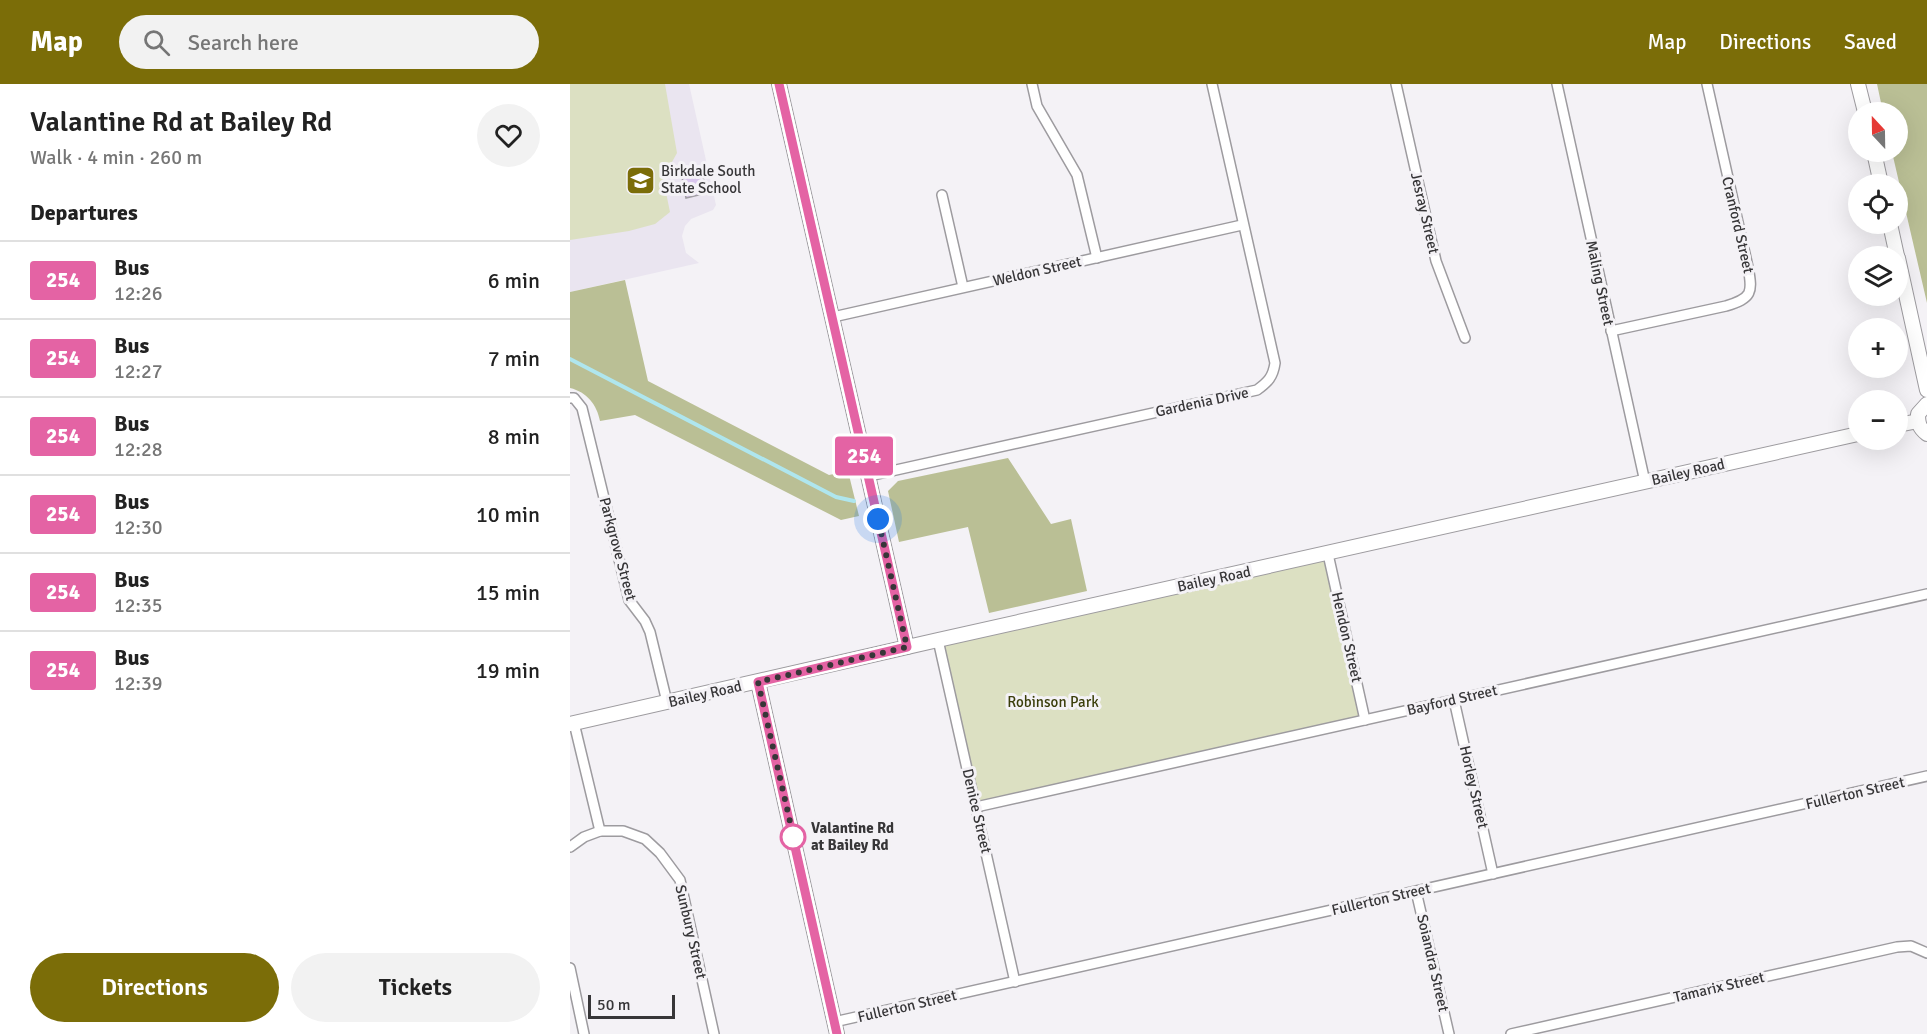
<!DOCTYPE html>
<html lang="en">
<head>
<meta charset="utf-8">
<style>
	body { margin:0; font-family:Signika,sans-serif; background:#f2f2f2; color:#222; height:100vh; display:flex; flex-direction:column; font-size:22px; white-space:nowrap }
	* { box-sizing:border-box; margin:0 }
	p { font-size:20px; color:#767676 }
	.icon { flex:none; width:33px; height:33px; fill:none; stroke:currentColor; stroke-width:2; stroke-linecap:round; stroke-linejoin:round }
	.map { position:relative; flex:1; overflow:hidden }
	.panel { display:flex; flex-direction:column; background:#fff; width:570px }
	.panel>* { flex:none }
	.badge { padding:0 12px; border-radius:4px; font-size:21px; line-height:39px }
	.needle { width:39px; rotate:338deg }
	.buttons { position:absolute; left:1278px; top:18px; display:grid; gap:12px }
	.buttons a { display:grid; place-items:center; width:60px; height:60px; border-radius:50%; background:#fff; box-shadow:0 6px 24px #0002; font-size:30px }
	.scale { position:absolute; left:18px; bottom:15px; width:87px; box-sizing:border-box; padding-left:6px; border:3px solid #373638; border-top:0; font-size:16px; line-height:21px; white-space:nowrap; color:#373638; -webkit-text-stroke:4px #f4f2f6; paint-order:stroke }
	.you { position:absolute; width:30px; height:30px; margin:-15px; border:4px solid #fff; border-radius:50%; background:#1a73e8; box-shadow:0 0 0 9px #1a73e833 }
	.map>.badge { position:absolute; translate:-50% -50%; box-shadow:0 0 0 3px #fff }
	h2 { padding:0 30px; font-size:22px; line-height:54px }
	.round { display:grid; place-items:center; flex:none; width:63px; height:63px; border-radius:32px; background:#f2f2f2 }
	.overview { display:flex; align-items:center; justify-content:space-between; height:102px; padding:0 30px }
	h1 { font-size:28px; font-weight:600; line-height:45px }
	.primary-button { display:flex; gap:12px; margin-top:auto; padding:12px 30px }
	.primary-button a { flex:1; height:69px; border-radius:36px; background:#7b6d08; color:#fff; font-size:24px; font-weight:600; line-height:69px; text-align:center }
	.primary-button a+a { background:#f2f2f2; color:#222 }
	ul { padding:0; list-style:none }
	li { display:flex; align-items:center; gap:18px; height:78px; padding:0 30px; border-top:2px solid #e0e0e0 }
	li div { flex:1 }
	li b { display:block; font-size:22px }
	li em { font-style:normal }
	li .badge { min-width:66px; font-weight:700; text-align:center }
	header { display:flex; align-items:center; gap:36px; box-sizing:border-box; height:84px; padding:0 30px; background:#7b6d08; color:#fff }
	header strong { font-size:28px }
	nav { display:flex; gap:33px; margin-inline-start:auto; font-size:21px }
	.search { width:420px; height:54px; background:#f2f2f2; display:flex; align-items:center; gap:15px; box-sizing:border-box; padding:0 21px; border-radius:33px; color:#767676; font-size:22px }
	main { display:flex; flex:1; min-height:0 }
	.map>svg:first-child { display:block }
	.built { fill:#eae5f0 }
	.green { fill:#dce0c2 }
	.forest { fill:#babf95 }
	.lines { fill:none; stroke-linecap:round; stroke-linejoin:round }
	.stream { stroke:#afe6ee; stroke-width:4 }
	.building { fill:#d9c6ed; stroke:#a19fa3; stroke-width:1.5 }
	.street-casing { stroke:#9d9b9f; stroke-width:12 }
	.secondary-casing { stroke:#9d9b9f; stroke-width:16 }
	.street { stroke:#fff; stroke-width:9 }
	.secondary { stroke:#fff; stroke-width:14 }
	.line-casing { stroke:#fff; stroke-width:14 }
	.line { stroke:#e463a4; stroke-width:9 }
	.walk { stroke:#373638; stroke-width:6; stroke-dasharray:0 10.8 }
	.stop-dot { fill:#fff; stroke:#e463a4; stroke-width:3 }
	.labels { text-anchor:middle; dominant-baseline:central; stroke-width:6; stroke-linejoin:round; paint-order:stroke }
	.poi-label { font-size:15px; fill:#373638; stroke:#f4f2f6; text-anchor:start }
	.street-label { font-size:15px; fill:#373638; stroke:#f4f2f6 }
	.park-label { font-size:15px; fill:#3b3e0b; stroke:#f4f2f6 }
	.stop-label { font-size:15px; font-weight:bold; fill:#373638; stroke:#f4f2f6; text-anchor:start }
</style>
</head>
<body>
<header>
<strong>Map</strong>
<div class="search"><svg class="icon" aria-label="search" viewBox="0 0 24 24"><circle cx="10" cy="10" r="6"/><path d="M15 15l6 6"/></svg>Search here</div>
<nav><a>Map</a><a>Directions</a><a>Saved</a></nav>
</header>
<main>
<section class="panel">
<div class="overview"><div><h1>Valantine Rd at Bailey Rd</h1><p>Walk · 4 min · 260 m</p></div><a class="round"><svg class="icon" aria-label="heart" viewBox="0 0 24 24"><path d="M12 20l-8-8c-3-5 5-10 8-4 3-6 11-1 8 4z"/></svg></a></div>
<h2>Departures</h2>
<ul>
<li><span class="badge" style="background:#e463a4;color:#fff">254</span><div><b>Bus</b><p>12:26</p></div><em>6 min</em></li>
<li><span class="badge" style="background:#e463a4;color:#fff">254</span><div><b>Bus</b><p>12:27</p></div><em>7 min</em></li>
<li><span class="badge" style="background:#e463a4;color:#fff">254</span><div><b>Bus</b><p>12:28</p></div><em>8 min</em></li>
<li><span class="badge" style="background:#e463a4;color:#fff">254</span><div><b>Bus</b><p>12:30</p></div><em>10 min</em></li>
<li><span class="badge" style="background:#e463a4;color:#fff">254</span><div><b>Bus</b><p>12:35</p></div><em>15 min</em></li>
<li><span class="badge" style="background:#e463a4;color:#fff">254</span><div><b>Bus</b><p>12:39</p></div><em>19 min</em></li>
</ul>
<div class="primary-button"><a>Directions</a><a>Tickets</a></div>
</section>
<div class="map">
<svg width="1357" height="950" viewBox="0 0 1357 950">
	<rect width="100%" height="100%" fill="#f4f2f6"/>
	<!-- built -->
	<path class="built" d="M 0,0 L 119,0 L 146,121 L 143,126 L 121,135 L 115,142 L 112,152 L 116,169 L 129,179 L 0,208 Z"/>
	<!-- green -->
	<g class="green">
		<path d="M 0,0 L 95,0 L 107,69 L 93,94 L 100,128 L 85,140 L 59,147 L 0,156 Z"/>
		<path d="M 758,470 L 795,636 L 406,723 L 368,556 Z"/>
	</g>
	<!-- forest -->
	<g class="forest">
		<path d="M 1307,0 L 1357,0 L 1357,219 L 1322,68 L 1328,68 L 1328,28 L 1313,28 Z"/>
		<path d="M 55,196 L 78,297 L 259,391 L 278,387 L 289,432 L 271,436 L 65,331 L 30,337 C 27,321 17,308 0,304 L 0,208 Z"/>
		<path d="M 438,374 L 481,440 L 501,435 L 517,507 L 419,529 L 398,443 L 329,458 L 318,407 L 328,397 Z"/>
	</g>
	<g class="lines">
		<!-- stream -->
		<path class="stream" d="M 0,275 L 266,413 L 284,417"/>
	</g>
	<!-- building -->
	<path class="building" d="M 132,88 L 137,109 L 116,114 L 112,93 Z"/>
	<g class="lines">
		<defs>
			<g id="street">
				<path d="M 462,0 L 467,22 L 507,91 L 527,174"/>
				<path d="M 826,0 L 866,177 L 895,254"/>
				<path d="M 987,0 L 1075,398"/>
				<path d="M 372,111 L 393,203"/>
				<path d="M 263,233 L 672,141"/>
				<path d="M 1041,247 L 1156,222 C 1182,214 1183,209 1178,183 L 1137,0"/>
				<path d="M 0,314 L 4,314 L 12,324 L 59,516 L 75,537 L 80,548 L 97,618"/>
				<path d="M 299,392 L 687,306 C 698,298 703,293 705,279 L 642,0"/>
				<path d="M 758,470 L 795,636"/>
				<path d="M 368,556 L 445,898"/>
				<path d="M 884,616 L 923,790"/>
				<path d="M 4,639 L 30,747"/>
				<path d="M 406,723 L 1357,510"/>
				<path d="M 0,763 L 14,753 L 30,747 L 53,747 L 75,755 L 90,769 L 110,796 L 144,950"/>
				<path d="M 846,807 L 879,950"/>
				<path d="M 0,884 L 14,950"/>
				<path d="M 264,938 L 1357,692"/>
				<path d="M 941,950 L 1327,863 L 1341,862 L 1357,869"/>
			</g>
			<g id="secondary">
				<path d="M 209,0 L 337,563"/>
				<path d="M 1288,0 L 1295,28"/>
				<path d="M 1304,68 L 1311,100"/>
				<path d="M 1320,140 L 1327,172"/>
				<path d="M 1328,174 L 1357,306"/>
				<path d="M 1357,320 L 1348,330 C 1348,339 1349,344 1357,350"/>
				<path d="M 1328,341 L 1348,337"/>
				<path d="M 188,598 L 267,950"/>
				<path d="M 0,640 L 368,556 L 1288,350"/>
			</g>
		</defs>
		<!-- street casing -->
		<use href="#street" class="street-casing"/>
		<!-- secondary casing -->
		<use href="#secondary" class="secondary-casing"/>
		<!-- street -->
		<use href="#street" class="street"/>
		<!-- secondary -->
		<use href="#secondary" class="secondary"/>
	</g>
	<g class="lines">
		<defs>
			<path id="line" d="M 209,0 L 337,563 L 188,598 L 267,950"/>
		</defs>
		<!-- line casing -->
		<use href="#line" class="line-casing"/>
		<!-- line -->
		<use href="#line" class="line"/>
		<!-- walk -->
		<path class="walk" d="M 223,753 L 224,755 L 188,598 L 337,563 L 308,435"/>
	</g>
	<!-- icons -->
	<defs>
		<symbol id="school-square" viewBox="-11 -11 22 22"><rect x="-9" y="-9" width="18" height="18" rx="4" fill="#7b6d08" stroke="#f4f2f6"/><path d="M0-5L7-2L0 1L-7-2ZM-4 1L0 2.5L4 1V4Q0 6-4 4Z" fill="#fff"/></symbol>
	</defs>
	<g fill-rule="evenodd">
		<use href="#school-square" x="54" y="80" width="33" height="33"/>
	</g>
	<!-- markers -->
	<circle class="stop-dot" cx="223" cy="753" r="12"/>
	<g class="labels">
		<!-- poi labels -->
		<g class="poi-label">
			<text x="91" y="87">Birkdale South<tspan x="91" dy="17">State School</tspan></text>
		</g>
		<!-- street labels -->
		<g class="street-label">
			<text transform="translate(855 129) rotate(77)">Jesray Street</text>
			<text transform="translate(1168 141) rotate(77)">Cranford Street</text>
			<text transform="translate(467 187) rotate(-13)">Weldon Street</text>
			<text transform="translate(1030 199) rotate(78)">Maling Street</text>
			<text transform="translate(632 318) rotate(-12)">Gardenia Drive</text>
			<text transform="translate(1118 388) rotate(-13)">Bailey Road</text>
			<text transform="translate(48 465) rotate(75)">Parkgrove Street</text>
			<text transform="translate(644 495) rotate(-12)">Bailey Road</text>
			<text transform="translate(777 553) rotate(77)">Hendon Street</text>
			<text transform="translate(135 610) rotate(-13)">Bailey Road</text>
			<text transform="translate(882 616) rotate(-13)">Bayford Street</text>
			<text transform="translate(904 703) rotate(77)">Horley Street</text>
			<text transform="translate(1285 709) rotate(-13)">Fullerton Street</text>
			<text transform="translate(407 727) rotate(77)">Denice Street</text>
			<text transform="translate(811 815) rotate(-13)">Fullerton Street</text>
			<text transform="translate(121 848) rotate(77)">Sunbury Street</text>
			<text transform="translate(863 879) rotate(77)">Soiandra Street</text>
			<text transform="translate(1149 903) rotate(-13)">Tamarix Street</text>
			<text transform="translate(337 922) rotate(-13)">Fullerton Street</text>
		</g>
		<!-- park labels -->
		<g class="park-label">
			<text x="483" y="618">Robinson Park</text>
		</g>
		<!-- stop labels -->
		<g class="stop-label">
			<text x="241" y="744">Valantine Rd<tspan x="241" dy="17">at Bailey Rd</tspan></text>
		</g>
	</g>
</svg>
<div class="buttons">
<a><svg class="needle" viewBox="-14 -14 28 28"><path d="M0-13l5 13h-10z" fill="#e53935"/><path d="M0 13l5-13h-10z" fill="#767676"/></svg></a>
<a><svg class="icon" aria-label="locate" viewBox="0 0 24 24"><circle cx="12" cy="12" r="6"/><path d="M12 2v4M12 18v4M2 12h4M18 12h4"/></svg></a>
<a><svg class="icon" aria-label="layers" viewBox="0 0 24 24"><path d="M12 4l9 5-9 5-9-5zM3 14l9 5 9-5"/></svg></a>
<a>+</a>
<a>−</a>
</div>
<div class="scale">50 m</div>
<div class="you" style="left:308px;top:435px"></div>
<b class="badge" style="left:294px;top:372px;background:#e463a4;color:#fff">254</b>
</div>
</main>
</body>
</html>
